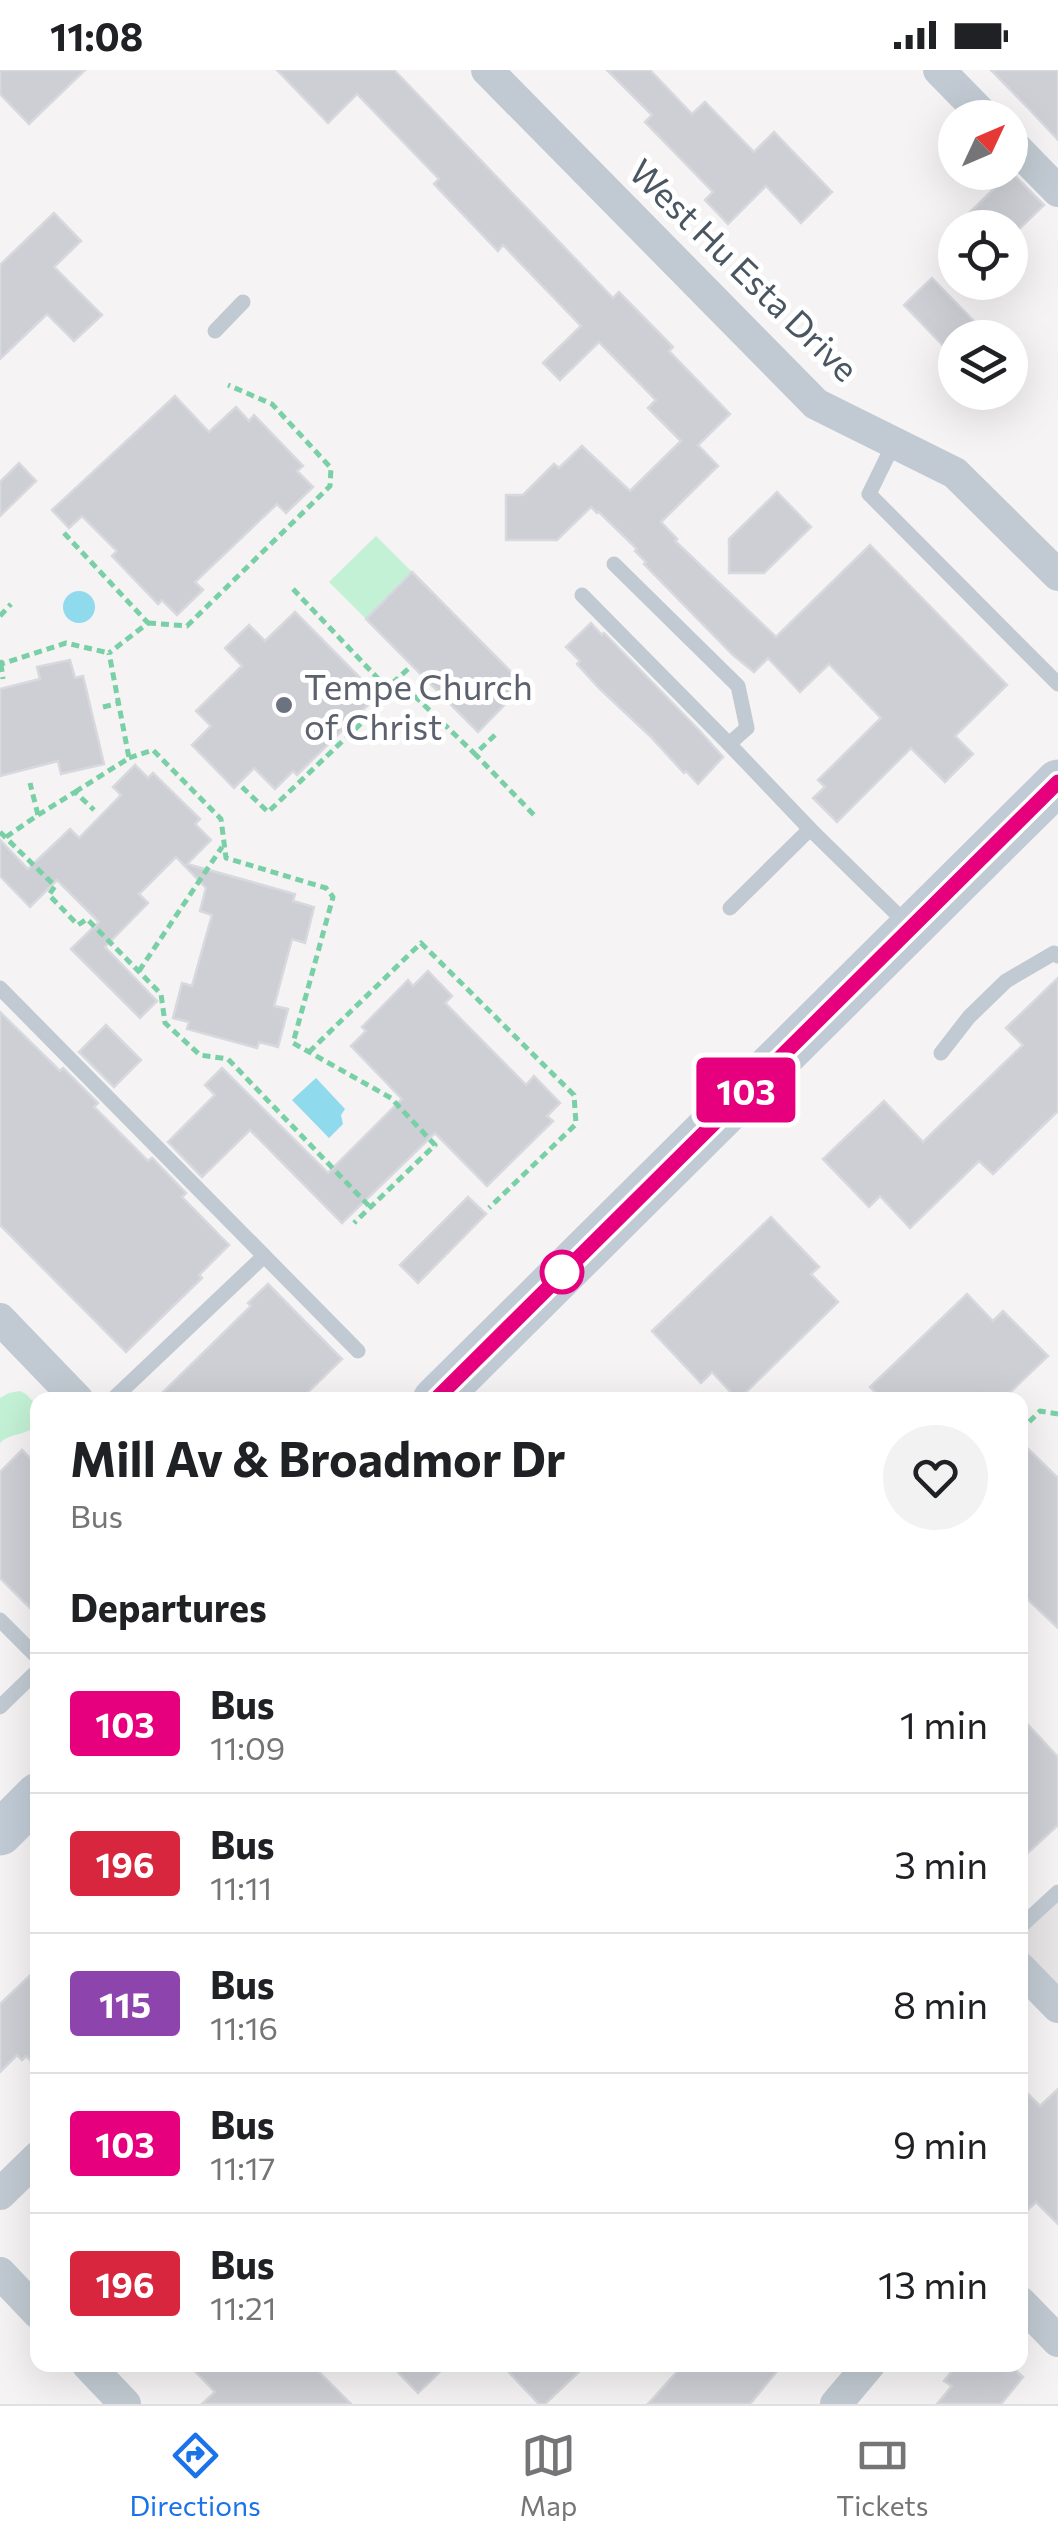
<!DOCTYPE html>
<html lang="en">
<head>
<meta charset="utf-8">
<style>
	body { margin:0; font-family:Commissioner,sans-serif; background:#f2f2f2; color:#202124; height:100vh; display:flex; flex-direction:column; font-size:38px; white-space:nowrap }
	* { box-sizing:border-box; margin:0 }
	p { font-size:32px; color:#757577 }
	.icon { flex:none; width:55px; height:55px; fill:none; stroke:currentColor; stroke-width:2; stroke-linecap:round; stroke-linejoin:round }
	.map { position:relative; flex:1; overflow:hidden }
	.drawer { position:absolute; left:30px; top:1322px; width:998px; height:980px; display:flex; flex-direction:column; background:#fff; border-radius:20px; box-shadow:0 10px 40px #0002 }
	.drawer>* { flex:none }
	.badge { padding:0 20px; border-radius:8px; font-size:35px; line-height:65px }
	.needle { width:65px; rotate:46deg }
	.buttons { position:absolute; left:938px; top:30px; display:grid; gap:20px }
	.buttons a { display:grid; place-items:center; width:90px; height:90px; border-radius:50%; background:#fff; box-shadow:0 10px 40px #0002; font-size:50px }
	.map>.badge { position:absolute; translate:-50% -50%; box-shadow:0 0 0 5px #fff }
	h2 { padding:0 40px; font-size:38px; line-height:90px }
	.round { display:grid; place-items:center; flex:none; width:105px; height:105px; border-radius:52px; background:#f2f2f2 }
	.overview { display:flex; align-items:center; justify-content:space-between; height:170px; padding:0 40px }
	h1 { font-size:48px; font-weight:700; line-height:75px }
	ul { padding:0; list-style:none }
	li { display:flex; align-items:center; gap:30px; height:140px; padding:0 40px; border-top:2px solid #e0e0e0 }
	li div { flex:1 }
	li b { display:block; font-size:38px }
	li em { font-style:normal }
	li .badge { min-width:110px; font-weight:700; text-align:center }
	.status { display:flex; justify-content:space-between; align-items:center; height:70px; padding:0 50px; background:#fff; direction:ltr }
	.status svg { height:28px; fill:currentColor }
	.dock { display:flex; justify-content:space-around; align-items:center; height:140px; border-top:2px solid #e0e0e0; background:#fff; font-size:28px; color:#757577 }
	.dock a { display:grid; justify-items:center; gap:5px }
	.dock .on { color:#1a73e8 }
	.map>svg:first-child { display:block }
	.education { fill:#e6e4e5 }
	.green { fill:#c3f1d5 }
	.water { fill:#90daee }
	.building { fill:#cdcfd5; stroke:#d7d9de; stroke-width:2.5 }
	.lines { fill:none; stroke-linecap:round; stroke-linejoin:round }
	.path { stroke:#7ad0a6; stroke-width:5; stroke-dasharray:8 5; stroke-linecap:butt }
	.service { stroke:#c1cad2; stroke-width:15 }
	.minor { stroke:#c1cad2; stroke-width:32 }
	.secondary { stroke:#c1cbd6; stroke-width:45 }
	.line-casing { stroke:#fff; stroke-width:22 }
	.line { stroke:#e6007e; stroke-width:15 }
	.worship-dot { fill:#6b7280; stroke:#fff; stroke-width:4 }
	.stop-dot { fill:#fff; stroke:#e6007e; stroke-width:5 }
	.labels { text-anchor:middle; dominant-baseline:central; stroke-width:10; stroke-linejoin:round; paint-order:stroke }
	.street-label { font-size:35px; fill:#4a5661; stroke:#fff }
	.worship-label { font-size:35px; fill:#5b616d; stroke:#fff; text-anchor:start }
</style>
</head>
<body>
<div class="status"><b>11:08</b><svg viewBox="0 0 49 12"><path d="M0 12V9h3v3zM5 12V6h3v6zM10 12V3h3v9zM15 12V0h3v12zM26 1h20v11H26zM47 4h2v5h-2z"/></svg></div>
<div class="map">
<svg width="1058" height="2334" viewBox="0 0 1058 2334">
	<rect width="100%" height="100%" fill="#f5f3f3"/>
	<!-- education -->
	<path class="education" d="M 1058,1822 L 1058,1937 L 1020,1898 L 1020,1857 Z"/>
	<!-- green -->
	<g class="green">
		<path d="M 376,466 L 412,502 L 366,549 L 329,512 Z"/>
		<path d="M 20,1321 L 26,1324 L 37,1336 L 37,1355 C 25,1366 10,1363 0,1373 L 0,1328 L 9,1323 Z"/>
	</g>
	<!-- water -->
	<g class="water">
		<circle cx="79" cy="537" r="16"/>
		<path d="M 316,1008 L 345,1039 L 341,1045 L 343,1054 L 329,1068 L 292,1030 Z"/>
	</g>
	<!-- building -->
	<g class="building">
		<path d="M 0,0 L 85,0 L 29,54 L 0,24 Z"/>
		<path d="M 277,0 L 394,0 L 613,228 L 619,222 L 673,277 L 669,281 L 730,344 L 698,375 L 718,396 L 661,452 L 677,469 L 675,471 L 776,567 L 870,475 L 1007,615 L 955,666 L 973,684 L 945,712 L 911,678 L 837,752 L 813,728 L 825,717 L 818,710 L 881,648 L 829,594 L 800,622 L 768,588 L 754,602 L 733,585 L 644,494 L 646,492 L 635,481 L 637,479 L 599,442 L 597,443 L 591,437 L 557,470 L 506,470 L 506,425 L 523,425 L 554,394 L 559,398 L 582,376 L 630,421 L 681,371 L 648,338 L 656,330 L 599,272 L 560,310 L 543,293 L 581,256 L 503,175 L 498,181 L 434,114 L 439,109 L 357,24 L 328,53 Z"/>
		<path d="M 607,0 L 650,0 L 692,44 L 705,32 L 754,82 L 774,62 L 832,122 L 801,153 L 766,116 L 728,154 L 705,130 L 713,122 L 645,52 L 652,45 Z"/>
		<path d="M 991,0 L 1058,0 L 1058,70 L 1030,40 Z"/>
		<path d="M 1011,102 L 1044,135 L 1012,166 L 1010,158 L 979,158 L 967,145 Z"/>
		<path d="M 54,143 L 81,171 L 54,197 L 102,245 L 74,271 L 47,244 L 0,289 L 0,195 Z"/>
		<path d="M 932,208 L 990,268 L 955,268 L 955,288 L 904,235 Z"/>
		<path d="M 175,326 L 209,362 L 236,337 L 249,351 L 254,345 L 303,396 L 297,401 L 313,417 L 286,443 L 277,434 L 195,512 L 203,520 L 177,545 L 162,530 L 158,534 L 112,486 L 117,481 L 82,446 L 69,458 L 52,440 Z"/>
		<path d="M 19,393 L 36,411 L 0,446 L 0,412 Z"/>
		<path d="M 777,422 L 811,457 L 764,503 L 729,503 L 729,469 Z"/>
		<path d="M 412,502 L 524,615 L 478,662 L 366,549 Z"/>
		<path d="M 295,542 L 373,621 L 368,625 L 373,630 L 297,705 L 293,701 L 275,719 L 254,698 L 234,718 L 192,675 L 211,656 L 196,641 L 242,596 L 225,578 L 249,555 L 265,571 Z"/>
		<path d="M 591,553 L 602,565 L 604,563 L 698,659 L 723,687 L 698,714 L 686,701 L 684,703 L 650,666 L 599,618 L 577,594 L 580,591 L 566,577 Z"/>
		<path d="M 70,590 L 75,608 L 83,606 L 104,694 L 61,704 L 58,691 L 0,706 L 0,619 L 40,609 L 37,597 Z"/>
		<path d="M 135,695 L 148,708 L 153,703 L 200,749 L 195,754 L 211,770 L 187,794 L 295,824 L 293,831 L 314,837 L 305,873 L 292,869 L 274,936 L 288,939 L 278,977 L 259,972 L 257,978 L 187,959 L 189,952 L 173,948 L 182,913 L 192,916 L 212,845 L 200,841 L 206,818 L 176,787 L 139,824 L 148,833 L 105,877 L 157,931 L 140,948 L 71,879 L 99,852 L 57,810 L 30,837 L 0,806 L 0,770 L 28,799 L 70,759 L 79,768 L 121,725 L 113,717 Z"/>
		<path d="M 428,901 L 452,926 L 445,933 L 526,1015 L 534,1006 L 560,1033 L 547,1046 L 553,1051 L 487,1116 L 435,1063 L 342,1153 L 250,1060 L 202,1107 L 168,1072 L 215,1025 L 205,1015 L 222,998 L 328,1103 L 402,1029 L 351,976 L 366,961 L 362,957 L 408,910 L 413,916 Z"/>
		<path d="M 1058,908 L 1058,1041 L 993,1104 L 979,1091 L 910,1158 L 880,1126 L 869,1137 L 823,1089 L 884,1031 L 923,1072 L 1023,975 L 1006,958 Z"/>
		<path d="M 0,942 L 60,1001 L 63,998 L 98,1033 L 94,1037 L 148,1091 L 152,1088 L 186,1123 L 182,1127 L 229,1175 L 199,1205 L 202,1208 L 126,1282 L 0,1155 Z"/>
		<path d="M 106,955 L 141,990 L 114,1017 L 79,982 Z"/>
		<path d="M 468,1127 L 486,1144 L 418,1213 L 400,1195 Z"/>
		<path d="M 771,1147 L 819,1197 L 811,1204 L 838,1232 L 738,1330 L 712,1302 L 701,1313 L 652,1261 Z"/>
		<path d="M 268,1214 L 342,1289 L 300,1330 L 155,1330 L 251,1236 L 248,1233 Z"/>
		<path d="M 967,1224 L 993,1251 L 1003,1241 L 1048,1286 L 1002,1330 L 883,1330 L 870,1317 Z"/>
		<path d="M 1020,1371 L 1058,1408 L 1058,1558 L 1020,1522 Z"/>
		<path d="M 22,1380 L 38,1396 L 38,1546 L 0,1508 L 0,1402 Z"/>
		<path d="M 1020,1646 L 1058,1687 L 1058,1755 L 1020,1790 Z"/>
		<path d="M 38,1898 L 38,1998 L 26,1986 L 22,1990 L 17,1985 L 0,2002 L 0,1934 Z"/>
		<path d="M 1020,2016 L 1040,2036 L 1058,2019 L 1058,2154 L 1036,2132 L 1020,2147 Z"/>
		<path d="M 189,2295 L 312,2295 L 351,2334 L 202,2334 L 215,2322 Z"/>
		<path d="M 391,2295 L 447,2295 L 418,2323 Z"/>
		<path d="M 502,2295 L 586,2295 L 545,2334 L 539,2334 Z"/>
		<path d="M 683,2295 L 782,2295 L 750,2334 L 648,2334 Z"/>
		<path d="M 957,2295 L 1009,2295 L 1023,2307 L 1001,2334 L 937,2334 L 952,2316 L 944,2311 Z"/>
	</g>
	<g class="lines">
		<!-- path -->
		<g class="path">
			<path d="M 64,463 L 148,553 L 109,583"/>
			<path d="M 293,519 L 387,618 L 397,609"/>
			<path d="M 0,546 L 11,534"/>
			<path d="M 148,553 L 187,556 L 330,416 L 331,398 L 272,334 L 228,315"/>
			<path d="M 0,590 L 1,594 L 66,573 L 109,583"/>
			<path d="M 1,594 L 3,609"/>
			<path d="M 408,599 L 397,609 L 475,684"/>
			<path d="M 103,637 L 119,633"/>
			<path d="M 495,665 L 475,684 L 536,747"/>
			<path d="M 129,688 L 153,680 L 221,749 L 226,788 L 326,818 L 333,827 L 293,973 L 391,1028 L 435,1075 L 354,1153"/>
			<path d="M 242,717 L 268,742 L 392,624 L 387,618"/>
			<path d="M 75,722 L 129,688 L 109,583"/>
			<path d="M 38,745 L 75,722 L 94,740"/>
			<path d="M 0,762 L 55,816 L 49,825 L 78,855 L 87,849 L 161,924 L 165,953 L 200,985 L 228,989 L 370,1137"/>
			<path d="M 6,767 L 38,745 L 30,713"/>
			<path d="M 139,901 L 222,777"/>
			<path d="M 309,982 L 421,873 L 574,1025 L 576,1054 L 489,1138"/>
			<path d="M 1020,1361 L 1040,1341 L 1058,1344"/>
		</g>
		<!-- service -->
		<g class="service">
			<path d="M 215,261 L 243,232"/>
			<path d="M 894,373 L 869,424 L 1058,614"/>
			<path d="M 582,525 L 729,674 L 747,658 L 738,616 L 614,494"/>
			<path d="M 729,674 L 810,759 L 908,855"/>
			<path d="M 730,838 L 810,759"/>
			<path d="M 0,918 L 358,1281"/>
			<path d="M 941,983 L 969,947 L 1006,911 L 1054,883 L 1058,886"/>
			<path d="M 112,1330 L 264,1186"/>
			<path d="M 0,1550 L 38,1588"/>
			<path d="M 0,1637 L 38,1600"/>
			<path d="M 1020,1857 L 1058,1822"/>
		</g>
		<!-- minor -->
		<g class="minor">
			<path d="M 487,0 L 816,334 L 955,403 L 1058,505"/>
			<path d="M 939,0 L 986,48"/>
			<path d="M 1010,72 L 1058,121"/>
			<path d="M 0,1249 L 78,1330"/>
			<path d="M 1020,1898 L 1058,1937"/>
			<path d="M 0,2124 L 38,2087"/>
			<path d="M 0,2203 L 38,2243"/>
			<path d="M 1020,2232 L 1058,2271"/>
			<path d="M 88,2295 L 125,2334"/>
			<path d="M 836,2334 L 869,2295"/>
		</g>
		<!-- secondary -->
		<g class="secondary">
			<path d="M 435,1330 L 1058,712"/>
			<path d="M 0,1763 L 38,1725"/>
		</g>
	</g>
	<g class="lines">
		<defs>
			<path id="line" d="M 435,1330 L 1058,712"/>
		</defs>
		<!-- line casing -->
		<use href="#line" class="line-casing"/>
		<!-- line -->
		<use href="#line" class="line"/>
	</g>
	<!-- markers -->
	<circle class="worship-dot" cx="284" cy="635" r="10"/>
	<circle class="stop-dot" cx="562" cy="1202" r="20"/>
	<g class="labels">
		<!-- street labels -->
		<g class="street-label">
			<text transform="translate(745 199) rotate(44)">West Hu Esta Drive</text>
		</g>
		<!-- worship labels -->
		<g class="worship-label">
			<text x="304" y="615">Tempe Church<tspan x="304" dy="40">of Christ</tspan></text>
		</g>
	</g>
</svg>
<div class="buttons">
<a><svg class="needle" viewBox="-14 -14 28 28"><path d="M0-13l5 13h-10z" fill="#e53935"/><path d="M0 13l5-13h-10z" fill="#757577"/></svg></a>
<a><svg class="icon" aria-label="locate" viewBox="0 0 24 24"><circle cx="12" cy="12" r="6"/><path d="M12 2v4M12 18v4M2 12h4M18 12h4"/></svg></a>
<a><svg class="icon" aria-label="layers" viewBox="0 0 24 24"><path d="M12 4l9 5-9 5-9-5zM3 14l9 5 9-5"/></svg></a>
</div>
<b class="badge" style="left:746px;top:1020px;background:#e6007e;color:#fff">103</b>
<section class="drawer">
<div class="overview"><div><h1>Mill Av &amp; Broadmor Dr</h1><p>Bus</p></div><a class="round"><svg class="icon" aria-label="heart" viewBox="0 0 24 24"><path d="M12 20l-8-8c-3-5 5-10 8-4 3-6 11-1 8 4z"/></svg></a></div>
<h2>Departures</h2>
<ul>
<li><span class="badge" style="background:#e6007e;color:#fff">103</span><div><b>Bus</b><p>11:09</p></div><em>1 min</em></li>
<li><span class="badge" style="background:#d7263d;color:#fff">196</span><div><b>Bus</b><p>11:11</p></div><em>3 min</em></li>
<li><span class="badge" style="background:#8e44ad;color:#fff">115</span><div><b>Bus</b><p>11:16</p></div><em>8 min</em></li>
<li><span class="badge" style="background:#e6007e;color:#fff">103</span><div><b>Bus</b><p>11:17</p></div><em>9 min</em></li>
<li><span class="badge" style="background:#d7263d;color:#fff">196</span><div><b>Bus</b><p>11:21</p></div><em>13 min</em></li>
</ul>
</section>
</div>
<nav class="dock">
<a class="on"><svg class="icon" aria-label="directions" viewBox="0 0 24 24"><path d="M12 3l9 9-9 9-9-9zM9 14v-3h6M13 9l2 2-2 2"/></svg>Directions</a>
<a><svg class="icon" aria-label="map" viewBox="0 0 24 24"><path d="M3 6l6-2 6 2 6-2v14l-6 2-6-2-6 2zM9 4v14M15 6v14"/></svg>Map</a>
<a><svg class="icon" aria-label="tickets" viewBox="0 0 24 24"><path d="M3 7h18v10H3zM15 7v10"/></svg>Tickets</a>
</nav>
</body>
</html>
